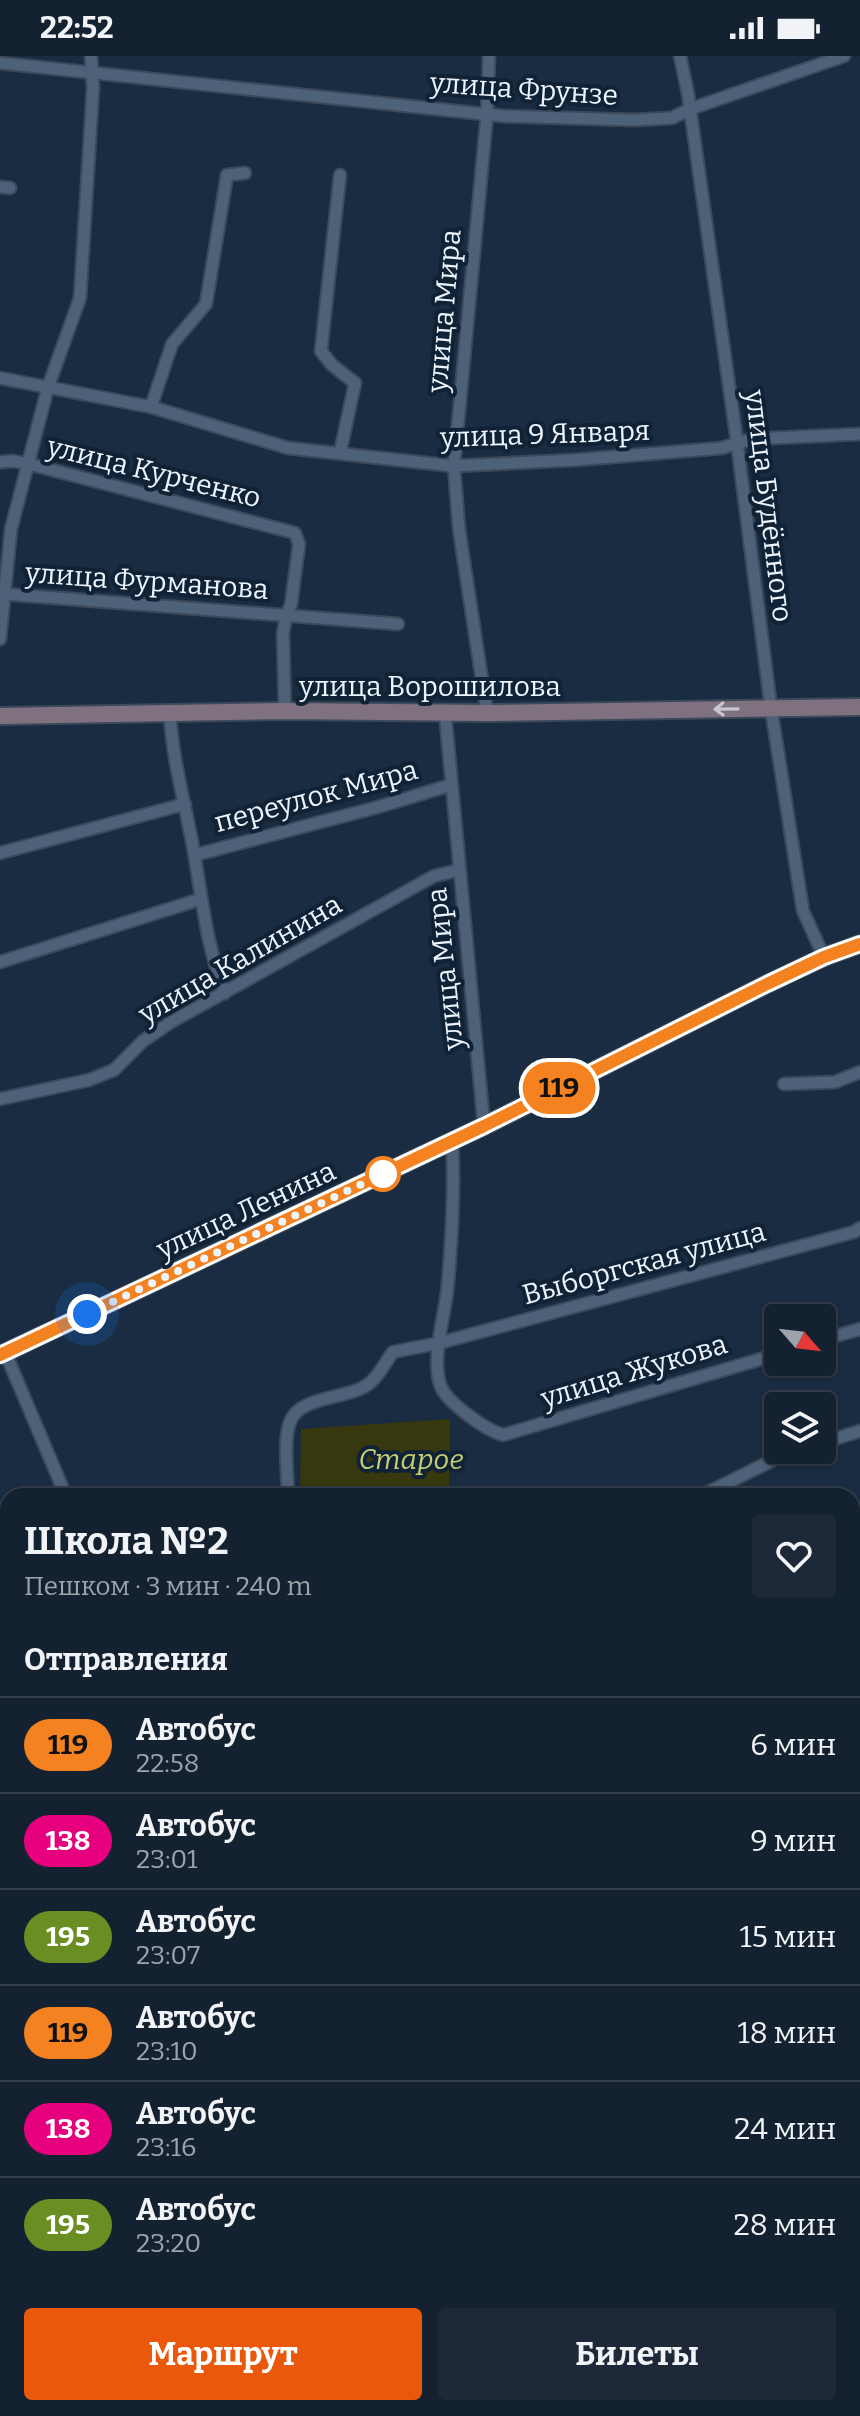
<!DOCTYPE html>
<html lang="ru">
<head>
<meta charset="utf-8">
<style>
	body { margin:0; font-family:Bitter,serif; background:#1d2939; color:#f1f3f6; height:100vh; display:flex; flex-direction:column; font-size:30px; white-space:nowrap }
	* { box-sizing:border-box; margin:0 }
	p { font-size:26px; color:#9da3ab }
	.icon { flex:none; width:44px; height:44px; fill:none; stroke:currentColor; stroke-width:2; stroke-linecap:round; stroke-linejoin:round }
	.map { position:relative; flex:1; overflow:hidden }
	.drawer { position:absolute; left:0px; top:1432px; width:860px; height:928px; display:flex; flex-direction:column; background:#142131; border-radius:24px 24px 0 0; box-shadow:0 2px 6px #0004,0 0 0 2px #333e4d }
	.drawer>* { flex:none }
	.badge { padding:0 16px; border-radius:26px; font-size:28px; line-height:52px }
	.needle { width:52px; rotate:118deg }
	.controls { position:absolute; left:764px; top:1248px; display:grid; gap:16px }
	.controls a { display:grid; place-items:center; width:72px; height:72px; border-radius:8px; background:#142131; box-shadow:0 2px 6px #0004,0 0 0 2px #333e4d; font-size:40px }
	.you { position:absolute; width:40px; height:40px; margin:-20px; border:6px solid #fff; border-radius:50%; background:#1a73e8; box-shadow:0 0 0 12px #1a73e833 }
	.map>.badge { position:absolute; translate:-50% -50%; box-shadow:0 0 0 4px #fff }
	h2 { padding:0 24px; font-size:30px; line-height:72px }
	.round { display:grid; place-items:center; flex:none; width:84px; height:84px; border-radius:8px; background:#1d2939 }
	.summary { display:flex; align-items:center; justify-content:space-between; height:136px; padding:0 24px }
	h1 { font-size:38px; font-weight:700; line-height:60px }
	.cta { display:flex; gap:16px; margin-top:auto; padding:16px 24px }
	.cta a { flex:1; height:92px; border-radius:8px; background:#ea580c; color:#fff; font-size:32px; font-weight:700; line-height:92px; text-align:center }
	.cta a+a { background:#1d2939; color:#f1f3f6 }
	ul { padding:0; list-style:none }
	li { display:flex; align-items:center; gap:24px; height:96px; padding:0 24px; border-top:2px solid #333e4d }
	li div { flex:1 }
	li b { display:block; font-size:30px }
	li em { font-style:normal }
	li .badge { min-width:88px; font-weight:700; text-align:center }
	.status { display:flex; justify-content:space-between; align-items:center; height:56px; padding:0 40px; background:#142131; direction:ltr }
	.status svg { height:22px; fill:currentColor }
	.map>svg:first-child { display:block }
	.green { fill:#37380d }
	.water { fill:#2f4b77 }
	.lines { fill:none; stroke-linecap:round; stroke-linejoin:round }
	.street-casing { stroke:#3c495a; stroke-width:15 }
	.secondary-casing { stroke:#3c495a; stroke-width:20 }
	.street { stroke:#4d6179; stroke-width:11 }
	.secondary { stroke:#807180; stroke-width:16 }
	.oneway { stroke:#c7c6d1 }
	.line-casing { stroke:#fff; stroke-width:18 }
	.line { stroke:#f58220; stroke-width:12 }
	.walk { stroke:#edf4fd; stroke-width:8; stroke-dasharray:0 14.4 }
	.stop-dot { fill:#fff; stroke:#f58220; stroke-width:4 }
	.labels { text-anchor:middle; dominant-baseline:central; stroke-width:8; stroke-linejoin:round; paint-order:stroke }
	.street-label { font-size:28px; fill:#edf4fd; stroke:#102236 }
	.park-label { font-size:28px; font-style:italic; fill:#c7cb74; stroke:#102236 }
</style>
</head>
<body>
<div class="status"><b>22:52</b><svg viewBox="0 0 49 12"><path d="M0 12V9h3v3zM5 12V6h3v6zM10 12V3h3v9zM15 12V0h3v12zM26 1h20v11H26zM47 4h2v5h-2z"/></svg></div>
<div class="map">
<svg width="860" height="2360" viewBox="0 0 860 2360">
	<rect width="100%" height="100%" fill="#1a2c41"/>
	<!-- green -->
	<g class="green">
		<path d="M 450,1363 L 449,1440 L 300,1440 L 301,1373 Z"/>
		<path d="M 860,1996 L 860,2360 L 44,2360 L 62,2352 L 852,2352 L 852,1997 Z"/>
	</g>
	<!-- water -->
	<g class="water">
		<path d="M 852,1850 L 860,1852 L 860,1966 L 852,1967 Z"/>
		<path d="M 8,2271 L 8,2352 L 0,2353 L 0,2272 Z"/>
	</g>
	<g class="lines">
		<defs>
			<g id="street">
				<path d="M 680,0 L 688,38 L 737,386 L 771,652 L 803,855 L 824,901"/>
				<path d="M 0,7 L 503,60 L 634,64 L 672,62 L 690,53 L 844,0"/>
				<path d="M 0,131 L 10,132"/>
				<path d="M 0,322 L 151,351 L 288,392 L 454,410 L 574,404 L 722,392 L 751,383 L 860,378"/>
				<path d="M 151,351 L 172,288 L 206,248 L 227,119 L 245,117"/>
				<path d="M 340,397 L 355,327 L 332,309 L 321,295 L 340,119"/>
				<path d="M 0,406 L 13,405 L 29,408 L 295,477 L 299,488 L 291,549 L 286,560 L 283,578 L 285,655"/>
				<path d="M 4,538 L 398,568"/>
				<path d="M 0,583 L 11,473 L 48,331 L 80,242 L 93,32 L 91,0"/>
				<path d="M 445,656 L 484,1070"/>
				<path d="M 170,657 C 172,702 185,747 193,791 C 202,840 206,890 225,937"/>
				<path d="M 487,657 L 459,473 L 454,410 L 487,58 L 489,0"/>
				<path d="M 0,797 L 185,748"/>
				<path d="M 195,799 L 378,751 L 451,729"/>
				<path d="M 0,906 L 201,843"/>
				<path d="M 784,1028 L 835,1026 L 860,1016"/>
				<path d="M 0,1043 L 89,1024 L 114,1014 L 143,985 L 171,966 L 434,820 L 459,814"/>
				<path d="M 452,1085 C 455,1131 452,1180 448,1227 C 446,1257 430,1303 441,1331 C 449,1348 486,1374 503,1379 L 778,1298"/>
				<path d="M 822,1284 L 860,1273"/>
				<path d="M 5,1296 L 66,1440"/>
				<path d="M 822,1387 L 860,1375"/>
				<path d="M 288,1440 C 288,1420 283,1384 290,1366 C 300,1338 352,1344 371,1326 C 380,1318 386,1305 393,1296 L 439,1287 L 854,1176 L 860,1172"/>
				<path d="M 701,1440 L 773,1404 L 801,1394"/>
				<path d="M 0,1607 L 8,1606"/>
				<path d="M 852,2235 L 860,2231"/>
				<path d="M 521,2360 L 532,2352"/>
			</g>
			<g id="secondary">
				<path d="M 0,660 L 285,655 L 487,657 L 860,651"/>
				<path d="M 0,1299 L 484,1070 L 767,928 L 824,901 L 860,888"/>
			</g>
		</defs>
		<!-- street casing -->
		<use href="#street" class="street-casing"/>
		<!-- secondary casing -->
		<use href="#secondary" class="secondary-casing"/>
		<!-- street -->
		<use href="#street" class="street"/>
		<!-- secondary -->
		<use href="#secondary" class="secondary"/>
	</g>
	<!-- one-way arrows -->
	<defs><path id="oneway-shaft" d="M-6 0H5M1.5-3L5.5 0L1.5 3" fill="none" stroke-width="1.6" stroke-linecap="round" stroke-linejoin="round" transform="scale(2)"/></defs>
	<use class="oneway" href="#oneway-shaft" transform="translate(726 653) rotate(179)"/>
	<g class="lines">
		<defs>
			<path id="line" d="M 0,1299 L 484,1070 L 767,928 L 824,901 L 860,888"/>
		</defs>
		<!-- line casing -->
		<use href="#line" class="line-casing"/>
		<!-- line -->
		<use href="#line" class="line"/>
		<!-- walk -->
		<path class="walk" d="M 87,1258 L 383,1118"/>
	</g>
	<!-- markers -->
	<circle class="stop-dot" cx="383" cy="1118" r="16"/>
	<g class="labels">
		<!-- street labels -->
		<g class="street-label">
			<text transform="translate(524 33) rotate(4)">улица Фрунзе</text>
			<text transform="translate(444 255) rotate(-85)">улица Мира</text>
			<text transform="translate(545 378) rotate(-2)">улица 9 Января</text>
			<text transform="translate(154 416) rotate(14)">улица Курченко</text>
			<text transform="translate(769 450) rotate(83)">улица Будённого</text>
			<text transform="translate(147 525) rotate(4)">улица Фурманова</text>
			<text x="430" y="630">улица Ворошилова</text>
			<text transform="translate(316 740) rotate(-15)">переулок Мира</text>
			<text transform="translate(240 903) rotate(-30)">улица Калинина</text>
			<text transform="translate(445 913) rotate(-96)">улица Мира</text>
			<text transform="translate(246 1154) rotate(-25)">улица Ленина</text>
			<text transform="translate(644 1207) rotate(-15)">Выборгская улица</text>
			<text transform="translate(634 1315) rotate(-17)">улица Жукова</text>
		</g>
		<!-- park labels -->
		<g class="park-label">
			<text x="411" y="1403">Старое</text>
		</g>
	</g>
</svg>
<div class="controls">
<a><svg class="needle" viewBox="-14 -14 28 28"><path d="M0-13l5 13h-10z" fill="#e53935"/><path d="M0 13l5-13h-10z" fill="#9da3ab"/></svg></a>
<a><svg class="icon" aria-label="layers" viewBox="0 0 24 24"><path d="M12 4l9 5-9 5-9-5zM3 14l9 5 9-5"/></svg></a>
</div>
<div class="you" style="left:87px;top:1258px"></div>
<b class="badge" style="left:559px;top:1032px;background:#f58220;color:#111">119</b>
<section class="drawer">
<div class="summary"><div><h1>Школа №2</h1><p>Пешком · 3 мин · 240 m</p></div><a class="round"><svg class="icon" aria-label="heart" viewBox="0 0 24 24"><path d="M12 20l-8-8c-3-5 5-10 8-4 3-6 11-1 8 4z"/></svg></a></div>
<h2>Отправления</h2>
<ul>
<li><span class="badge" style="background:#f58220;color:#111">119</span><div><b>Автобус</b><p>22:58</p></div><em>6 мин</em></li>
<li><span class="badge" style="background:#e6007e;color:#fff">138</span><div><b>Автобус</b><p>23:01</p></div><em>9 мин</em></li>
<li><span class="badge" style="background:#6b8e23;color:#fff">195</span><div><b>Автобус</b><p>23:07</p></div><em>15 мин</em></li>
<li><span class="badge" style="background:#f58220;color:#111">119</span><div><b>Автобус</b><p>23:10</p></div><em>18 мин</em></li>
<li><span class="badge" style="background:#e6007e;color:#fff">138</span><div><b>Автобус</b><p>23:16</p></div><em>24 мин</em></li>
<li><span class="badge" style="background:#6b8e23;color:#fff">195</span><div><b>Автобус</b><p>23:20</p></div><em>28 мин</em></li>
</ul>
<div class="cta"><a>Маршрут</a><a>Билеты</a></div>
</section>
</div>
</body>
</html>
